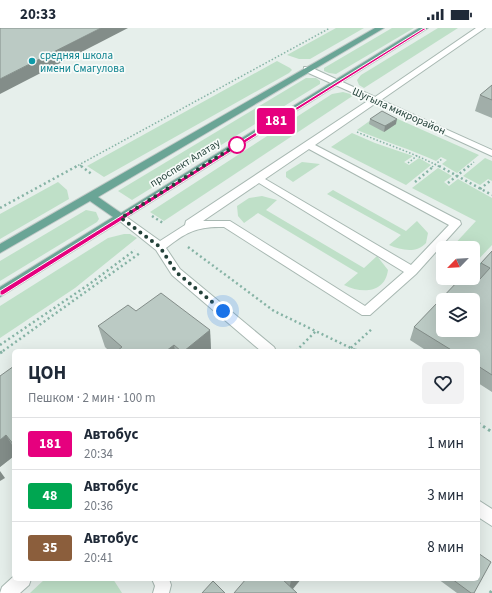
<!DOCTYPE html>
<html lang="ru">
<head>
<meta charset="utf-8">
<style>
	body { margin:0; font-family:"Source Sans 3",sans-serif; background:#f2f2f3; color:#1f2937; height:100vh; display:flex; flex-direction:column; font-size:15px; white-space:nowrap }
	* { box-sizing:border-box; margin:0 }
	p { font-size:13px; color:#747a83 }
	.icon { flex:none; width:22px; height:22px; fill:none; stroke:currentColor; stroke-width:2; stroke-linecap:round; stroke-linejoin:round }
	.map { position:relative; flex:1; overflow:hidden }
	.drawer { position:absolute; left:12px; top:321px; width:468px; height:232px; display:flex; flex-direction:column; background:#fff; border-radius:6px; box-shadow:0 4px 16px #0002 }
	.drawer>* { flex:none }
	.badge { padding:0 8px; border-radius:3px; font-size:14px; line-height:26px }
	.needle { width:26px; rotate:245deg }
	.controls { position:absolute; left:436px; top:213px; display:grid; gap:8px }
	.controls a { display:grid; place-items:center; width:44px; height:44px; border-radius:6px; background:#fff; box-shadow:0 4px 16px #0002; font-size:20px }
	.you { position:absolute; width:20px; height:20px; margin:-10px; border:3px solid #fff; border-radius:50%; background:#1a73e8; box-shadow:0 0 0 6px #1a73e833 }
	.map>.badge { position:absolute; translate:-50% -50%; box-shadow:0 0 0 2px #fff }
	.round { display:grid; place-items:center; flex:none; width:42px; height:42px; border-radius:6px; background:#f2f2f3 }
	.headline { display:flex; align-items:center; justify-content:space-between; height:68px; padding:0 16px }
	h1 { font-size:19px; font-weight:700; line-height:30px }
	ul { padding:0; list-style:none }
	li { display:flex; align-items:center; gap:12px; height:52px; padding:0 16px; border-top:1px solid #e0e1e3 }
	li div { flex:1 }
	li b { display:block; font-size:15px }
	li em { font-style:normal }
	li .badge { min-width:44px; font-weight:700; text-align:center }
	.status { display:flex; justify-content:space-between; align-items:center; height:28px; padding:0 20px; background:#fff; direction:ltr }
	.status svg { height:11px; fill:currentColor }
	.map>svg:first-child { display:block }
	.green { fill:#bfe0c8 }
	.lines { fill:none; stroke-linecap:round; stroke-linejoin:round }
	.minor-casing { stroke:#a8b8b2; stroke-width:2 }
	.major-casing { stroke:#c2cac8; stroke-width:2 }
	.path-far2 { stroke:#86b3a5; stroke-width:1.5; stroke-dasharray:1.5 2; stroke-linecap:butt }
	.path-far1 { stroke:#86b3a5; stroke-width:2.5; stroke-dasharray:2 3; stroke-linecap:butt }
	.path { stroke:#86b3a5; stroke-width:3; stroke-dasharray:2.5 3.5; stroke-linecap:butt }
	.minor { fill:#fff; fill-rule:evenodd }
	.major { fill:#6aa596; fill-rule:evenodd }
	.wall { fill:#a1aea9 }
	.shaded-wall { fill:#838d89 }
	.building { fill:#bbcac4; stroke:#838d89; fill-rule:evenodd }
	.line { fill:#e6007e; stroke:#fff }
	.walk { stroke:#24423a; stroke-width:4; stroke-dasharray:0 7.2 }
	.culture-dot { fill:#0f9aa8; stroke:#f7fbf9; stroke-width:1.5 }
	.stop-dot { fill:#fff; stroke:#e6007e; stroke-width:2 }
	.labels { text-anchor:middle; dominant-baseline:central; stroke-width:3.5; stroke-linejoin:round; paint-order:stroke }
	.far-culture-label { font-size:11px; fill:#0d838f; stroke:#f7fbf9; text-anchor:start }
	.far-street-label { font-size:11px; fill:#24423a; stroke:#f7fbf9 }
</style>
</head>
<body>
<div class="status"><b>20:33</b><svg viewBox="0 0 49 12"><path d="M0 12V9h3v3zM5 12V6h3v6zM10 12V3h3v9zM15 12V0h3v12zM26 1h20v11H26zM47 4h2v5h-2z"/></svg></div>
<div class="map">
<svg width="492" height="565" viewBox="0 0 492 565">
	<rect width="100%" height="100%" fill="#e6efeb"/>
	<!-- green -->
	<g class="green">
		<path d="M 336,0 L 364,0 L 310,31 L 299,31 L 287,27 Z"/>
		<path d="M 392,0 L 414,0 L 336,46 L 329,45 L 324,43 L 324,40 Z"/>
		<path d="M 438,0 L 458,0 L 364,60 L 359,57 L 357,52 L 361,47 Z"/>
		<path d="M 277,33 L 290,40 L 292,42 L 289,45 L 104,149 L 87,138 Z"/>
		<path d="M 306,50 L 316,50 L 320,53 L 320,56 L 132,172 L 118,163 Z"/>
		<path d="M 343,64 L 354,67 L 164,193 L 150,184 L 332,66 Z"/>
		<path d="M 382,84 L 479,127 L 457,145 L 442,136 L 447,132 L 441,129 L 436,133 C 410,121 383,113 357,102 Z"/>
		<path d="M 352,105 L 375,115 L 413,128 L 404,134 L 409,137 L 419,130 L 431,137 L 406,157 L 331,119 Z"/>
		<path d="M 485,130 L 492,133 L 492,153 L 488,151 L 480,157 L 463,148 Z"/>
		<path d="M 302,134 L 320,136 L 293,154 L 286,149 L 286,144 Z"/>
		<path d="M 438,140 L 452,148 L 444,154 L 449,158 L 458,151 L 492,170 L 492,217 L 473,237 L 473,220 L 451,220 L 476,193 L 412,160 Z"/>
		<path d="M 58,154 L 67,162 L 69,171 L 0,211 L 0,186 Z"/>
		<path d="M 333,162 L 406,203 L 417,193 L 428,205 L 426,215 C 416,226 401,222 389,217 L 401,207 L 327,166 Z"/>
		<path d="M 262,168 L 277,172 L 266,182 L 364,240 L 377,228 L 388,242 C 385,265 362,266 344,257 L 358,245 L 258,185 L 244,195 L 238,188 L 237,178 L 249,170 Z"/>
		<path d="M 86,182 L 96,184 L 99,191 L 97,194 L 0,253 L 0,233 Z"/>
		<path d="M 124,206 L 130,206 L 137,210 L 75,260 L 0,310 L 0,278 L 108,210 Z"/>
		<path d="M 45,551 L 113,551 L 122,565 L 30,565 Z"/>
	</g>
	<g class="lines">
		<defs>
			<g id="minor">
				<path d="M 476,0 L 485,0 L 381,72 L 492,122 L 492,128 L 376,75 L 315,117 L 460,193 L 461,196 L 416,246 L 370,287 L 362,287 L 224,199 C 198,198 186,204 166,220 L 180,241 L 274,319 L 276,323 L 261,323 L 172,247 L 156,222 L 116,190 L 121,187 L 125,188 L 160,213 L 185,197 L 186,193 L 369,72 L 304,43 L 304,39 L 310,39 L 375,69 ZM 309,121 L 449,197 L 411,237 L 265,151 ZM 259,155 L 404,244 L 365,278 L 230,193 L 203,193 Z"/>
				<path d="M 478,472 L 492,481 L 492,498 L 478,489 Z"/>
				<path d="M 14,548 L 14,551 L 31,551 L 29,557 L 20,565 L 0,565 L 2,559 Z"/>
				<path d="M 152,551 L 169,551 L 171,557 L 169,565 L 153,565 L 155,558 Z"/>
			</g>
			<path id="major" d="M 375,0 L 384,0 L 98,169 L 121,185 L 419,0 L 428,0 L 0,269 L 0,259 L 113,189 L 90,173 L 0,225 L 0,216 Z"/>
		</defs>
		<!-- minor casing -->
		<use href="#minor" class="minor-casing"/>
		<!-- major casing -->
		<use href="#major" class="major-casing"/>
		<!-- path-far2 -->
		<g class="path-far2">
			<path d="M 357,104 C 385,116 414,125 440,139"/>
			<path d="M 408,135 L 418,127"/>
			<path d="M 80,137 L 83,139"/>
			<path d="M 75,139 L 330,0"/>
			<path d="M 432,139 L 442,131"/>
			<path d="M 468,139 L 474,134"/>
		</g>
		<!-- path-far1 -->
		<g class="path-far1">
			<path d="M 81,138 L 93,147"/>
			<path d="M 439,138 L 492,167"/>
			<path d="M 415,154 L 434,138"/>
			<path d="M 448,155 L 469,138"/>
			<path d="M 480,161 L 490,153"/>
			<path d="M 0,180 L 77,138"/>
			<path d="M 152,188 L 163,195"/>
			<path d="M 188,219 L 274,283 L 357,323"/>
			<path d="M 473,244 L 482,235"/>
			<path d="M 0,317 L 88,257 L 135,222"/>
			<path d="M 351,320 L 373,300"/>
			<path d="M 3,323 L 140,225"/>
			<path d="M 296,323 L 316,303"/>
		</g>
		<!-- path -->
		<g class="path">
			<path d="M 355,322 L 358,323"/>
			<path d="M 296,323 L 297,322"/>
			<path d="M 0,325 L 5,322"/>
			<path d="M 478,395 L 492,404"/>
			<path d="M 490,565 L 492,562"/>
		</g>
		<!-- minor -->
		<use href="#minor" class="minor"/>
		<!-- major -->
		<use href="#major" class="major"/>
	</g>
	<!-- wall -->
	<g class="wall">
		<path d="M 492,57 L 492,90 L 475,83 L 480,67 Z"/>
		<path d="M 370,91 L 396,96 L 384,104 L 369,96 Z"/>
		<path d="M 492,223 L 492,364 L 478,355 L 478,323 L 427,323 L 410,312 L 414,299 L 475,248 L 481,235 Z"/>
		<path d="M 136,283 L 210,302 L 211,323 L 109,323 L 105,319 L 98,298 Z"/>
		<path d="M 14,338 L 14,428 L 0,439 Z"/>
		<path d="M 246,551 L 301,551 L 293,561 Z"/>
		<path d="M 438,551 L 478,551 L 474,565 L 457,565 Z"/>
	</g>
	<!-- shaded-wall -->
	<g class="shaded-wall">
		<path d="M 101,0 L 128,0 L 0,66 L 0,51 Z"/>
		<path d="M 397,91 L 396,96 L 384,104 L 385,98 Z"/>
		<path d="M 210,302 L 211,323 L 184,323 Z"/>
		<path d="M 174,317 L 175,323 L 166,323 Z"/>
		<path d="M 6,407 L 14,420 L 14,428 L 0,439 L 0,412 Z"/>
		<path d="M 0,443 L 5,450 L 0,453 Z"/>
		<path d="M 293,551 L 301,551 L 289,565 L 288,565 L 291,553 Z"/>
	</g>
	<!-- building -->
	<g class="building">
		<path d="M 0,0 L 101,0 L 0,51 Z"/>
		<path d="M 492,57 L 492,72 L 480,67 Z"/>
		<path d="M 382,83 L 397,91 L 385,98 L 370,91 Z"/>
		<path d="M 492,223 L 492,347 L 478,338 L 478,323 L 453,323 L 414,299 L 461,250 L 473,250 L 473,247 L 480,251 L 490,240 L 481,235 ZM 443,272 L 473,272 L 473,302 L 443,302 Z"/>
		<path d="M 161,265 L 210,302 L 184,323 L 181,323 L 174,317 L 166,323 L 117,323 L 122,319 L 98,298 L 128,277 L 136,283 Z"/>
		<path d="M 14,338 L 14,417 L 6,407 L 0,412 L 0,348 Z"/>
		<path d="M 478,525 L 491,534 L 474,565 L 471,565 L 452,551 L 478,551 Z"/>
		<path d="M 246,551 L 282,551 L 297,565 L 234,565 Z"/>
		<path d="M 288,551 L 293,551 L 291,553 Z"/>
		<path d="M 213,553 L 225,565 L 202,565 Z"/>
	</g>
	<!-- line -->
	<path class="line" d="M 424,0 L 426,1 L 3,267 L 0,267 L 0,263 Z"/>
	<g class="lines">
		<!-- walk -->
		<path class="walk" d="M 223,283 L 176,244 L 160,219 L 121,190 L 241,114 L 237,117"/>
	</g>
	<!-- markers -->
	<circle class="culture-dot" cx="32" cy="33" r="4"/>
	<circle class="stop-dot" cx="237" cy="117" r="8"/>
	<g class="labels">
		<!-- far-culture labels -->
		<g class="far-culture-label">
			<text x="40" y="27">средняя школа<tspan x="40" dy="13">имени Смагулова</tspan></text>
		</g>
		<!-- far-street labels -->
		<g class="far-street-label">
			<text transform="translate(399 83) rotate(24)">Шугыла микрорайон</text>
			<text transform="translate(185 135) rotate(-32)">проспект Алатау</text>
		</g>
	</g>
</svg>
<div class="controls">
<a><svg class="needle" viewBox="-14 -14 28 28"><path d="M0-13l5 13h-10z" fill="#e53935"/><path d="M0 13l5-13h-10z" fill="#747a83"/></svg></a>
<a><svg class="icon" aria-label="layers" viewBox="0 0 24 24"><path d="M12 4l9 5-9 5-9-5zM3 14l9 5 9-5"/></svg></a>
</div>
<div class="you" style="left:223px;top:283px"></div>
<b class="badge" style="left:276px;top:93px;background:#e6007e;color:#fff">181</b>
<section class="drawer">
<div class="headline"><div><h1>ЦОН</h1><p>Пешком · 2 мин · 100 m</p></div><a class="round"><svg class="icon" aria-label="heart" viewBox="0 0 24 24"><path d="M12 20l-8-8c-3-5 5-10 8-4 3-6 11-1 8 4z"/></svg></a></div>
<ul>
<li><span class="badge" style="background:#e6007e;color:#fff">181</span><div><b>Автобус</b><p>20:34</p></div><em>1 мин</em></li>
<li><span class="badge" style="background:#00a651;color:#fff">48</span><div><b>Автобус</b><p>20:36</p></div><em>3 мин</em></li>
<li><span class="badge" style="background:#8b5e3c;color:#fff">35</span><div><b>Автобус</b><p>20:41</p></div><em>8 мин</em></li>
</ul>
</section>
</div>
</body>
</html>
